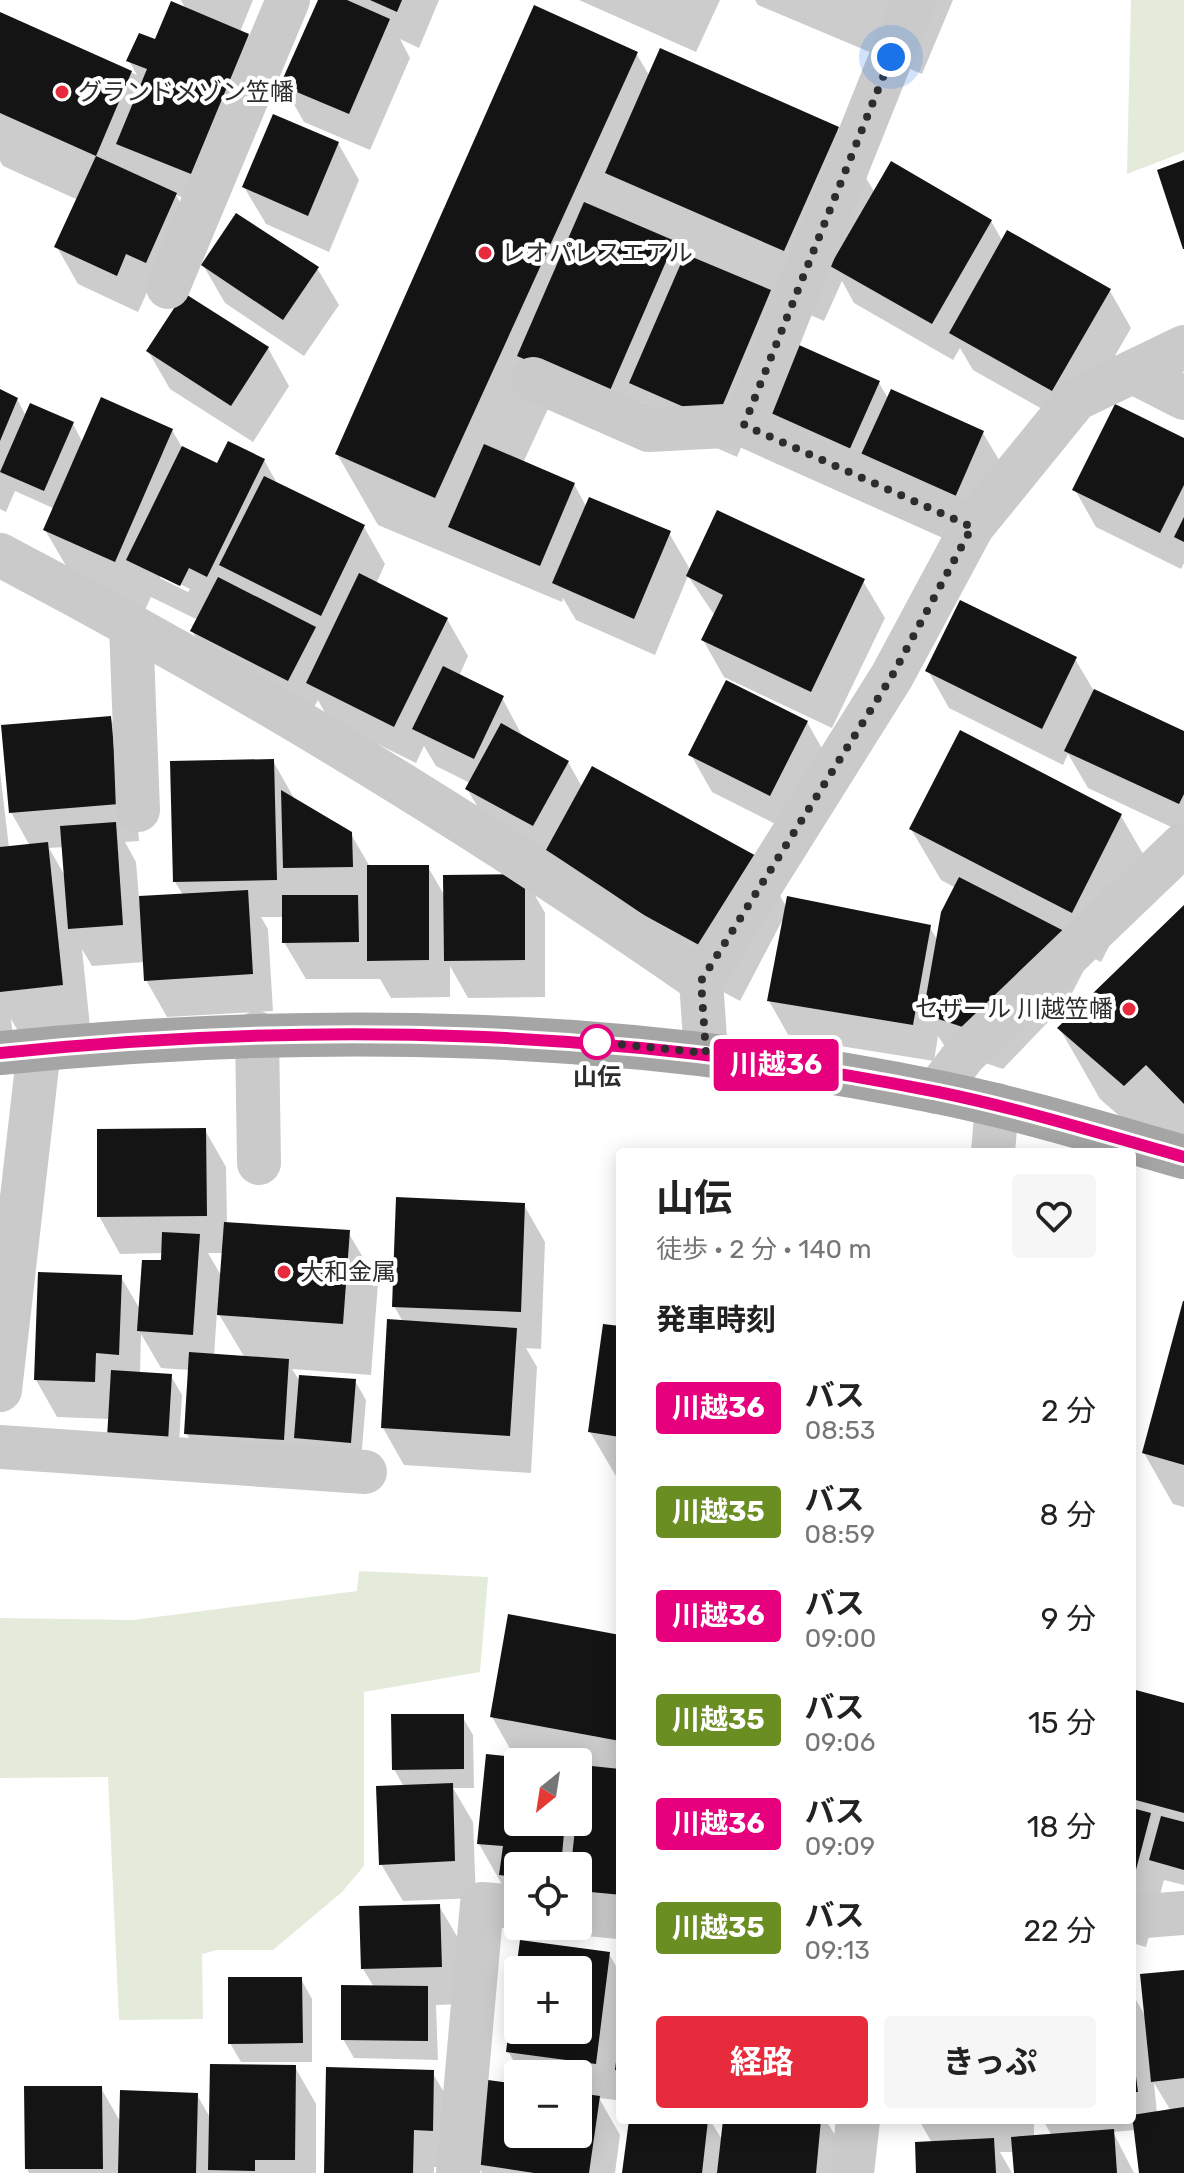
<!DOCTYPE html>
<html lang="ja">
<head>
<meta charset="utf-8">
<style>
	body { margin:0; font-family:Rubik,"Noto Sans JP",sans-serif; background:#f6f6f6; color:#222; height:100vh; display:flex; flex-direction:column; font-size:30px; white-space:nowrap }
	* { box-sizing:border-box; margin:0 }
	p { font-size:26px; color:#767676 }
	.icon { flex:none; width:44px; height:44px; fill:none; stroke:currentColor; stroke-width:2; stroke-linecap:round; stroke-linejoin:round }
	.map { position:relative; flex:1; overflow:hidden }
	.drawer { position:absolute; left:616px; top:1148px; width:520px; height:976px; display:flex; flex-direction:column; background:#fff; border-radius:8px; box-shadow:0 4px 20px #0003 }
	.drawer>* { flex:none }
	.badge { padding:0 16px; border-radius:6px; font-size:28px; line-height:52px }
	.needle { width:52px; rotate:210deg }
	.tools { position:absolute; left:504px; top:1748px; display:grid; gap:16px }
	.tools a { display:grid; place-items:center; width:88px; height:88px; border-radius:8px; background:#fff; box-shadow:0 4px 20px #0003; font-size:40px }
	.you { position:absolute; width:40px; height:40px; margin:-20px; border:6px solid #fff; border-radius:50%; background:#1a73e8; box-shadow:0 0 0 12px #1a73e833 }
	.map>.badge { position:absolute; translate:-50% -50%; box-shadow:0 0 0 4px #fff }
	h2 { padding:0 40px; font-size:30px; line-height:72px }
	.round { display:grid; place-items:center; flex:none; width:84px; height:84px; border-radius:8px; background:#f6f6f6 }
	.headline { display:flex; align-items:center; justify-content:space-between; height:136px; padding:0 40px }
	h1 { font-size:38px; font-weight:700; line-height:60px }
	.action { display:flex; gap:16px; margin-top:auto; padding:16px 40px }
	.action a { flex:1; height:92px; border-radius:8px; background:#e82b3c; color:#fff; font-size:32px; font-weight:700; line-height:92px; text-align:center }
	.action a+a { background:#f6f6f6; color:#222 }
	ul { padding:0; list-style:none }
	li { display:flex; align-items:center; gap:24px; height:104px; padding:0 40px }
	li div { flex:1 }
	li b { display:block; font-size:30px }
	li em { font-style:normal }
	li .badge { min-width:88px; font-weight:700; text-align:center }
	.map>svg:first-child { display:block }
	.green { fill:#e4ebda }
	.shadow { fill:#0003; fill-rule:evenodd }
	.building { fill:#141414 }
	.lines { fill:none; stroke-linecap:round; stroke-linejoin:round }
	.minor { stroke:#cacaca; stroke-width:44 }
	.major { stroke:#a5a5a5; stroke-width:44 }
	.line-casing { stroke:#fff; stroke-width:18 }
	.line { stroke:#e6007e; stroke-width:12 }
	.walk { stroke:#2d2d2d; stroke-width:8; stroke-dasharray:0 14.4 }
	.poi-dot { fill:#e82b3c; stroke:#fff; stroke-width:3 }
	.stop-dot { fill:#fff; stroke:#e6007e; stroke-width:4 }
	.labels { text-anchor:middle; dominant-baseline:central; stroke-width:8; stroke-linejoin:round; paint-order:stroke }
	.poi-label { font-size:24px; fill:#2d2d2d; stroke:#fff; text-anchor:start }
	.stop-label { font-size:24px; font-weight:bold; fill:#2d2d2d; stroke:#fff }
</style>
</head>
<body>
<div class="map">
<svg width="1184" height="2173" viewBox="0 0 1184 2173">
	<rect width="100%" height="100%" fill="#fff"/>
	<!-- green -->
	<g class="green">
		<path d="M 1131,0 L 1184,0 L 1184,152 L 1127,174 Z"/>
		<path d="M 359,1571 L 488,1577 L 480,1672 L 364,1692 L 364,1866 L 342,1892 L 273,1950 L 217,1950 L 202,1954 L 203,2019 L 119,2020 L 108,1777 L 0,1778 L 0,1618 L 133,1620 L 357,1591 Z"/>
	</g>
	<!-- shadow -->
	<g class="shadow">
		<path d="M 181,0 L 253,0 L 240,32 L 248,35 L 270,72 L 212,210 L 176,195 L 197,232 L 148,290 L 138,312 L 78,284 L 57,247 L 78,200 L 3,166 L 0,161 L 0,14 L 137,75 L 129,61 L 156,42 L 186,10 Z"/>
		<path d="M 320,0 L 439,0 L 419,48 L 400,39 L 410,58 L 370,150 L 304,122 L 283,85 Z"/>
		<path d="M 579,0 L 720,0 L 696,52 Z"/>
		<path d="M 755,0 L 953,0 L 922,74 L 758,5 Z"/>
		<path d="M 636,53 L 650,77 L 837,129 L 875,193 L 991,221 L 1003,242 L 1110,291 L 1131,328 L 1074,427 L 973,370 L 960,348 L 953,360 L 854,303 L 842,281 L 824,321 L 774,299 L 791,329 L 737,457 L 653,420 L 642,402 L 629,431 L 553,398 L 523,463 L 574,484 L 587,508 L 669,533 L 691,571 L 863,581 L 885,618 L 832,728 L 724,677 L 703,640 L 715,616 L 688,576 L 655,655 L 576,620 L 563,598 L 562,602 L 378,525 L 337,454 Z"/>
		<path d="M 338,143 L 359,180 L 329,252 L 266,224 L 244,187 Z"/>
		<path d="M 203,265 L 317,268 L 339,305 L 304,356 L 225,303 Z"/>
		<path d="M 800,347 L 879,383 L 889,400 L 983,433 L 1005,470 L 974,538 L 869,489 Z"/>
		<path d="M 268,348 L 289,386 L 253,442 L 170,389 L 148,351 Z"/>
		<path d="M 0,391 L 17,399 L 26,416 L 73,424 L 83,443 L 172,430 L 183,449 L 218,465 L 264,460 L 278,485 L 364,527 L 385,564 L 376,584 L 447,619 L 468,656 L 459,676 L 502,698 L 523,737 L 568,762 L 582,787 L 759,859 L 787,908 L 929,926 L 938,941 L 956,888 L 941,880 L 911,829 L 1121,816 L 1150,866 L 1101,962 L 1071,947 L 1084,970 L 1068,1001 L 1003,1069 L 947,1050 L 938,1036 L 934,1061 L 790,1038 L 769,1001 L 783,919 L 740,1001 L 572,910 L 489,826 L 467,789 L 470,783 L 436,766 L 424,746 L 416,763 L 329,720 L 318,700 L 309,717 L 213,668 L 192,631 L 198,620 L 151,597 L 144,612 L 75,581 L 45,530 L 55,509 L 15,491 L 6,512 L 0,509 ZM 160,574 L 190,589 L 188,592 L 160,578 Z"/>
		<path d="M 1184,440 L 1184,563 L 1181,569 L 1096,527 L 1075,490 Z"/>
		<path d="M 1075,659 L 1094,691 L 1184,733 L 1184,833 L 1088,788 L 1068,754 L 1063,765 L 949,708 L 928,671 Z"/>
		<path d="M 110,718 L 132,755 L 139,841 L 125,842 L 136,862 L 139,898 L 183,895 L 175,882 L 273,761 L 294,798 L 351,834 L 370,867 L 428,867 L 446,898 L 524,876 L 545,913 L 545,997 L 468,998 L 450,966 L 450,997 L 391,998 L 380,979 L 306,979 L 284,942 L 284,917 L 261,917 L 268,929 L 273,1011 L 167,1017 L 146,980 L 145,962 L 92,966 L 82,949 L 91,1036 L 25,1043 L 11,1019 L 13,1036 L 0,1037 L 0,771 L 9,848 L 30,846 L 11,812 ZM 64,847 L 66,878 L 49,848 Z"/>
		<path d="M 807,722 L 828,759 L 791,832 L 712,792 L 691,755 Z"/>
		<path d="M 1184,908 L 1184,1138 L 1165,1156 L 1100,1099 L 1060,1029 Z"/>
		<path d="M 205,1130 L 226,1167 L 227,1224 L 348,1232 L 378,1283 L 371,1375 L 292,1369 L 301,1383 L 355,1381 L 366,1400 L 361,1461 L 208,1470 L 186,1433 L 190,1370 L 161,1368 L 141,1334 L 140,1374 L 171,1376 L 182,1395 L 178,1460 L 110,1419 L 57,1417 L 36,1380 L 121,1277 L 141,1311 L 163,1253 L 120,1254 L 99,1216 ZM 208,1253 L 224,1253 L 222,1277 ZM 217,1311 L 245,1358 L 214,1356 Z"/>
		<path d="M 524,1205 L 545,1242 L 541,1349 L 526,1348 L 537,1367 L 531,1473 L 404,1465 L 383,1428 L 403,1322 L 394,1306 Z"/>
		<path d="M 1184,1305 L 1184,1507 L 1173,1504 L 1144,1453 Z"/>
		<path d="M 620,1328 L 620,1483 L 590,1432 Z"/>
		<path d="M 620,1637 L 620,1932 L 533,1926 L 578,1926 L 578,1866 L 518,1866 L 518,1904 L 508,1895 L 479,1844 L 488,1756 L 532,1761 L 532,1758 L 513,1754 L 492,1717 ZM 518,1762 L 578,1762 L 578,1766 L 583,1767 L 582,1785 L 578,1779 L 578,1822 L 518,1822 Z"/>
		<path d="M 1132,1691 L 1184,1705 L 1184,1885 L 1164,1880 L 1146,1947 L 1132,1943 Z"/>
		<path d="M 462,1716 L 473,1735 L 474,1788 L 453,1788 L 473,1822 L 476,1898 L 403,1901 L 381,1864 L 404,1787 L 394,1769 Z"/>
		<path d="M 439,1906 L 461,1943 L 462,2004 L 436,2005 L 438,2060 L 354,2058 L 343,2039 L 374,1987 L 363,1969 Z"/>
		<path d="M 609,1954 L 620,1973 L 620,2075 L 616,2100 L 599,2098 L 620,2135 L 615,2173 L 482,2173 L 477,2164 L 518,2086 L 518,2134 L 578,2134 L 578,2074 L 521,2074 L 508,2051 L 518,1973 L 518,2030 L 578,2030 L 578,1970 L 518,1970 Z"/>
		<path d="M 1184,1972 L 1184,2173 L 1141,2173 L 1136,2130 L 1113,2132 L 1134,2173 L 1016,2173 L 1014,2152 L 1000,2152 L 1012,2173 L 918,2173 L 932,2143 L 919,2120 L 1034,2120 L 1034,2137 L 1052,2136 L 1043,2120 L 1132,2120 L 1132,1993 L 1147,2019 ZM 1154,2083 L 1171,2111 L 1157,2113 Z"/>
		<path d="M 301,1979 L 312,1999 L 312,2062 L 241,2062 L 230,2043 Z"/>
		<path d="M 295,2067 L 316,2104 L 316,2173 L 29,2173 L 27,2169 L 101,2088 L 121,2123 L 197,2095 L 211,2119 Z"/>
		<path d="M 432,2072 L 454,2109 L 453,2168 L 434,2167 L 434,2173 L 326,2173 Z"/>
		<path d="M 631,2120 L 710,2120 L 723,2141 L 725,2120 L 826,2120 L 843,2149 L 840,2173 L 624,2173 Z"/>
	</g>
	<!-- building -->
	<g class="building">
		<path d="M 318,0 L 347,0 L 390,19 L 349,114 L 280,85 Z"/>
		<path d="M 370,0 L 402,0 L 397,12 Z"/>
		<path d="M 171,1 L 249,34 L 191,174 L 116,144 L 147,69 L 126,61 L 139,33 L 155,39 Z"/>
		<path d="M 534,5 L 638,52 L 435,498 L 335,454 Z"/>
		<path d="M 0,12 L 132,71 L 96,156 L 0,113 Z"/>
		<path d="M 660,48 L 839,127 L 784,251 L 605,173 Z"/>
		<path d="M 273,114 L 339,142 L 308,216 L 242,187 Z"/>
		<path d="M 96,156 L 177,193 L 146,263 L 126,254 L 117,276 L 54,247 Z"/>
		<path d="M 1184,160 L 1184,249 L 1183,249 L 1157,170 Z"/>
		<path d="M 891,161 L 992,220 L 932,324 L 830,266 Z"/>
		<path d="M 584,202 L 675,241 L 608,395 L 517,356 Z"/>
		<path d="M 236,213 L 319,267 L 283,320 L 201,265 Z"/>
		<path d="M 1007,230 L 1111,289 L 1052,391 L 949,333 Z"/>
		<path d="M 685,254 L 771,290 L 716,421 L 629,383 Z"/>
		<path d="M 184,293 L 269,347 L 231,406 L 146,351 Z"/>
		<path d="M 799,345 L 880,381 L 848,453 L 766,418 Z"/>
		<path d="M 0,389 L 18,398 L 0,441 Z"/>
		<path d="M 891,389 L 984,431 L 953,502 L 858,461 Z"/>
		<path d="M 101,397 L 173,429 L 115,562 L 43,530 Z"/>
		<path d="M 30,403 L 74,422 L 44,491 L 0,472 Z"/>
		<path d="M 1115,404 L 1184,438 L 1184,485 L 1160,533 L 1072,490 Z"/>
		<path d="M 228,441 L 265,459 L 207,577 L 189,568 L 180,586 L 126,560 L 182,446 L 217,463 Z"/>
		<path d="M 484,444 L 575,483 L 540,566 L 448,527 Z"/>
		<path d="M 264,476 L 365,525 L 321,616 L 219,565 Z"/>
		<path d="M 589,497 L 671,531 L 634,619 L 552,583 Z"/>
		<path d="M 717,510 L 865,579 L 811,692 L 701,640 L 723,595 L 686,576 Z"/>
		<path d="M 1184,517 L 1184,542 L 1174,537 Z"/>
		<path d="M 359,573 L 448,618 L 394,727 L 306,683 Z"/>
		<path d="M 218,577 L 316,627 L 288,681 L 190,631 Z"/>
		<path d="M 960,600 L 1077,657 L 1042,729 L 925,671 Z"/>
		<path d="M 443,666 L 504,696 L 474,759 L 412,729 Z"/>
		<path d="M 726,680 L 808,721 L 770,796 L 688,755 Z"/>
		<path d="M 1094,689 L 1184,731 L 1184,794 L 1179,804 L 1064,751 Z"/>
		<path d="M 111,716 L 119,804 L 9,813 L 1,725 Z"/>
		<path d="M 501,723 L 569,761 L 533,826 L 465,789 Z"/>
		<path d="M 960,730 L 1122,814 L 1072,913 L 909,829 Z"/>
		<path d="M 274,759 L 277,880 L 173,882 L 170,761 Z"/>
		<path d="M 592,766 L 760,858 L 710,951 L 541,859 Z"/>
		<path d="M 281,790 L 352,832 L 353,867 L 283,868 Z"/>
		<path d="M 116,822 L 123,925 L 68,929 L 60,826 Z"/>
		<path d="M 48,842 L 63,985 L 0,992 L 0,847 Z"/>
		<path d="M 367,865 L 429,865 L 429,960 L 367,961 Z"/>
		<path d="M 525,874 L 525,960 L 444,961 L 443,875 Z"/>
		<path d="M 959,877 L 1064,931 L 981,1033 L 923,1014 L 941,912 Z"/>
		<path d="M 248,890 L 253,974 L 144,981 L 139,896 Z"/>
		<path d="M 282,895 L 358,895 L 359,942 L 282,943 Z"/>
		<path d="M 787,896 L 931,925 L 913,1025 L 767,1001 Z"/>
		<path d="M 1184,905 L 1184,1104 L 1146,1065 L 1124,1086 L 1057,1028 Z"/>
		<path d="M 206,1128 L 207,1216 L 97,1217 L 97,1129 Z"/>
		<path d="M 396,1197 L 525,1203 L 521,1312 L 392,1307 Z"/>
		<path d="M 224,1222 L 350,1230 L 343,1324 L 217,1315 Z"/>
		<path d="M 162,1232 L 200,1234 L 193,1335 L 137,1331 L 142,1260 L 161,1260 Z"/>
		<path d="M 38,1272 L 122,1275 L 119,1355 L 96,1353 L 95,1382 L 34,1380 Z"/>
		<path d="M 1183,1301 L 1184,1301 L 1184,1465 L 1142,1453 Z"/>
		<path d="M 387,1319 L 517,1328 L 510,1436 L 381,1428 Z"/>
		<path d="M 603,1324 L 620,1326 L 620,1437 L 588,1432 Z"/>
		<path d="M 189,1352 L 289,1359 L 284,1440 L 184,1434 Z"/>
		<path d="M 111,1370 L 172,1374 L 168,1441 L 107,1438 Z"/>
		<path d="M 299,1375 L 356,1379 L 351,1443 L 294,1438 Z"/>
		<path d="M 508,1614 L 620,1635 L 620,1741 L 490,1717 Z"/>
		<path d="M 1132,1689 L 1184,1703 L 1184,1813 L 1132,1799 Z"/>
		<path d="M 391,1714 L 464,1714 L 464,1769 L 392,1770 Z"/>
		<path d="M 486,1754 L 541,1760 L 518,1762 L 518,1822 L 565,1822 L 561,1866 L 518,1866 L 518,1877 L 499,1875 L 503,1846 L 477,1844 Z"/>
		<path d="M 582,1765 L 620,1769 L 620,1898 L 578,1893 L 578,1866 L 571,1866 Z"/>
		<path d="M 453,1783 L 455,1861 L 379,1865 L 376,1786 Z"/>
		<path d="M 1132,1808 L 1151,1813 L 1133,1881 L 1132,1881 Z"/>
		<path d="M 1161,1816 L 1184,1822 L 1184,1870 L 1149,1860 Z"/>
		<path d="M 440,1904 L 442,1967 L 361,1969 L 359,1906 Z"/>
		<path d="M 520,1940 L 610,1952 L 596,2064 L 506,2052 L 516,1972 L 518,2030 L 578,2030 L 578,1970 L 516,1970 Z"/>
		<path d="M 1184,1970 L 1184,2078 L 1151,2082 L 1140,1974 Z"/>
		<path d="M 228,1977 L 302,1977 L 303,2043 L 228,2044 Z"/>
		<path d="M 341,1985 L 428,1986 L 428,2041 L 341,2040 Z"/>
		<path d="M 1132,2045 L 1138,2092 L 1132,2092 Z"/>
		<path d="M 618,2046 L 620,2046 L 620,2071 L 615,2070 Z"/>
		<path d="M 210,2064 L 296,2065 L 295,2160 L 255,2160 L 255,2171 L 208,2170 Z"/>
		<path d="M 326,2067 L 434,2070 L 433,2131 L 414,2130 L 413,2173 L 324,2173 Z"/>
		<path d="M 488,2080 L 518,2084 L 518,2134 L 578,2134 L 578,2093 L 600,2096 L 589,2173 L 534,2173 L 475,2164 Z"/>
		<path d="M 24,2086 L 102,2086 L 103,2169 L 25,2169 Z"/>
		<path d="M 120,2090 L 198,2093 L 196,2173 L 118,2173 Z"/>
		<path d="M 1184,2107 L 1184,2173 L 1139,2173 L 1132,2115 Z"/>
		<path d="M 629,2120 L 708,2120 L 702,2173 L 622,2173 Z"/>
		<path d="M 723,2120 L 821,2120 L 816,2173 L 717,2173 Z"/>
		<path d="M 1114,2129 L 1117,2173 L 1014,2173 L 1011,2137 Z"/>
		<path d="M 994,2138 L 996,2173 L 916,2173 L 915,2142 Z"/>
	</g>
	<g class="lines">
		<!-- minor -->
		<g class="minor">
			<path d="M 168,287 L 288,0"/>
			<path d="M 1133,372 L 1184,398"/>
			<path d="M 533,379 L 649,430 L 744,425 L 914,0"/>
			<path d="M 744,425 L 972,527"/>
			<path d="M 0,555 C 242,682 477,825 701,981"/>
			<path d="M 131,626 L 138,810"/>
			<path d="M 257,1033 L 259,1163"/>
			<path d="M 706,1053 L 701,981 L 892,676 L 972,527 L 1076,399 L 1184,347"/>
			<path d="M 936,1092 L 965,1054 L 1184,844"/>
			<path d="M 993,1152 L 997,1105"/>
			<path d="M 0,1390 L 39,1049"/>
			<path d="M 0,1447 L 365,1472"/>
			<path d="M 578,1913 L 620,1917"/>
			<path d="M 1132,1917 L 1184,1913"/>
			<path d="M 458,2173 L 482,1904 L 518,1907"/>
			<path d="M 852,2173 L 858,2120"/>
		</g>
		<!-- major -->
		<path class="major" d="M 0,1053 C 320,1021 623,1028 938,1092 C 1021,1109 1103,1134 1184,1157"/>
	</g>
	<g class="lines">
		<defs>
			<path id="line" d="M 0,1053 C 319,1020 624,1029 938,1092 C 1021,1109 1102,1134 1184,1157"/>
		</defs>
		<!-- line casing -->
		<use href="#line" class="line-casing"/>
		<!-- line -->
		<use href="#line" class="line"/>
		<!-- walk -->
		<path class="walk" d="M 597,1042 L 588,1041 L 706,1053 L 701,981 L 892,676 L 972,527 L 744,425 L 891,57"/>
	</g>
	<!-- markers -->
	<g class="poi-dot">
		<circle cx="62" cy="92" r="8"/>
		<circle cx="485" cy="253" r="8"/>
		<circle cx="1129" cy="1009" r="8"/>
		<circle cx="284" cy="1272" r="8"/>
	</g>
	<circle class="stop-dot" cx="597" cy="1042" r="16"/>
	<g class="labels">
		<!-- poi labels -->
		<g class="poi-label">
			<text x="78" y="92">グランドメゾン笠幡</text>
			<text x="501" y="253">レオパレスエアル</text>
			<text x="1113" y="1009" text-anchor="end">セザール 川越笠幡</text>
			<text x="300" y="1272">大和金属</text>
		</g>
		<!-- stop labels -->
		<g class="stop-label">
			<text x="597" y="1077">山伝</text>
		</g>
	</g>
</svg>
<div class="tools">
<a><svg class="needle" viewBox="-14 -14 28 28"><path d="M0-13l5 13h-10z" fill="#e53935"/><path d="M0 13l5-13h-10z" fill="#767676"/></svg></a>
<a><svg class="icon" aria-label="locate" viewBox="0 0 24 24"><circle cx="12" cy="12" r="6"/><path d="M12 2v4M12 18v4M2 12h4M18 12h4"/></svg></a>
<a>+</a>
<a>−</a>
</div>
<div class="you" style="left:891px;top:57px"></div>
<b class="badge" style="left:776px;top:1065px;background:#e6007e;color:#fff">川越36</b>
<section class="drawer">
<div class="headline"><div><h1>山伝</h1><p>徒歩 · 2 分 · 140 m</p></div><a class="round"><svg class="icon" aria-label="heart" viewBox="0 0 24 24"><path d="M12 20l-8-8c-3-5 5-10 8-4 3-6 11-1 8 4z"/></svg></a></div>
<h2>発車時刻</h2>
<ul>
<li><span class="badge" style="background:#e6007e;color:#fff">川越36</span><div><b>バス</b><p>08:53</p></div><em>2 分</em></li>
<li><span class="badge" style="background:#6b8e23;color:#fff">川越35</span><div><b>バス</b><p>08:59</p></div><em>8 分</em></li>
<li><span class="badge" style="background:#e6007e;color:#fff">川越36</span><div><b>バス</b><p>09:00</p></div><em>9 分</em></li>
<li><span class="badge" style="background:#6b8e23;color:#fff">川越35</span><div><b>バス</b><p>09:06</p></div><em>15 分</em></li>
<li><span class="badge" style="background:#e6007e;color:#fff">川越36</span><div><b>バス</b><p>09:09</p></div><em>18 分</em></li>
<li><span class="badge" style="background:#6b8e23;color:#fff">川越35</span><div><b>バス</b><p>09:13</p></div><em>22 分</em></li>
</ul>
<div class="action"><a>経路</a><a>きっぷ</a></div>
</section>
</div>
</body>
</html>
